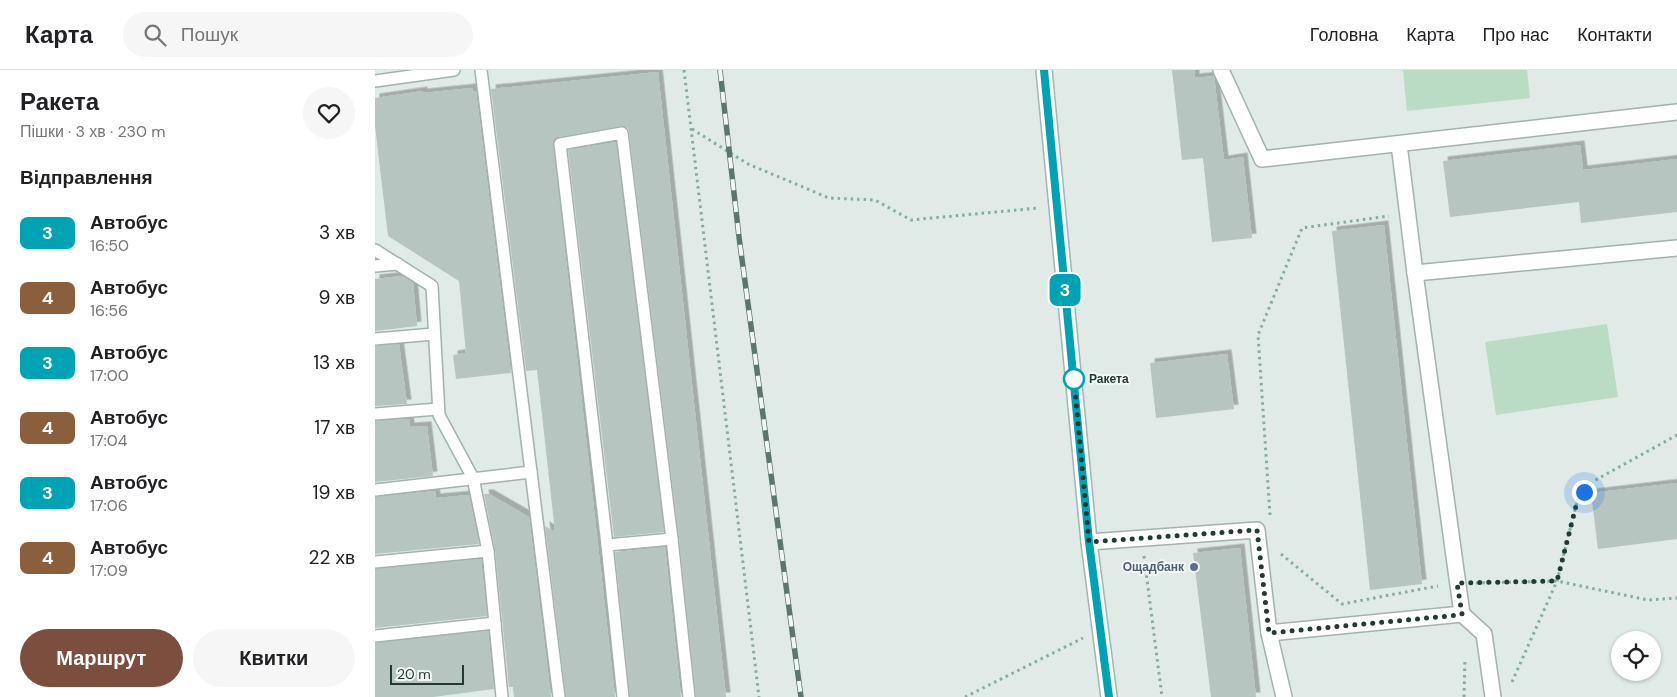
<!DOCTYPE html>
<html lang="uk">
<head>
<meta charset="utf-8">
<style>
	body { margin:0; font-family:"DM Sans",sans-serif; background:#f6f6f6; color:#202124; height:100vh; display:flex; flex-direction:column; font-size:19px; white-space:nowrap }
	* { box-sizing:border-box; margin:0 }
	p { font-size:16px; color:#757577 }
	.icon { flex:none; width:28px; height:28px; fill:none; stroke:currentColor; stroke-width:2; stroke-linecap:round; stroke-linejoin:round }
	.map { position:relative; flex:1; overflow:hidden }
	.drawer { display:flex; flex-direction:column; background:#fff; width:375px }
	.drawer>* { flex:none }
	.badge { padding:0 10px; border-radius:8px; font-size:18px; line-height:32px }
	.fabs { position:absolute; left:1236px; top:561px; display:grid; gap:10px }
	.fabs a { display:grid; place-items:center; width:50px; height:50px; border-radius:50%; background:#fff; box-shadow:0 1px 4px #0004; font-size:25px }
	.scale { position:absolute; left:15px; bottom:12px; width:74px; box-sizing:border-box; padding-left:5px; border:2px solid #223a34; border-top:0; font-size:14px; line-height:18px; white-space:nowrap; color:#223a34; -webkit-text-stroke:4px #f0f7f4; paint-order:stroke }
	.you { position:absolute; width:25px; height:25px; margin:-12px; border:4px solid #fff; border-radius:50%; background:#1a73e8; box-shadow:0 0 0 8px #1a73e833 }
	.map>.badge { position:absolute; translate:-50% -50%; box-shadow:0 0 0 2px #fff }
	h2 { padding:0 20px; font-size:19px; line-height:45px }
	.round { display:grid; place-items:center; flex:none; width:52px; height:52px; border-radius:26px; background:#f6f6f6 }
	.head { display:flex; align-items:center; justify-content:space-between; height:85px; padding:0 20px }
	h1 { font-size:24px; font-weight:600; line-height:38px }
	.button { display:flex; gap:10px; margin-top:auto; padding:10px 20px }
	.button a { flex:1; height:58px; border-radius:30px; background:#7c4e3e; color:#fff; font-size:20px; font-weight:600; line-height:58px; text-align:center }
	.button a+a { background:#f6f6f6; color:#202124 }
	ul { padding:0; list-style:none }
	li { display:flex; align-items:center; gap:15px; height:65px; padding:0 20px }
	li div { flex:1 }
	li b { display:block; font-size:19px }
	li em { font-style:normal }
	li .badge { min-width:55px; font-weight:700; text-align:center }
	header { display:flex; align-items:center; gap:30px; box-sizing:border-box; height:70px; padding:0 25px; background:#fff; border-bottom:1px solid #e0e0e0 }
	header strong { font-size:24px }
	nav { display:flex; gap:28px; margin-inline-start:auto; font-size:18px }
	.search { width:350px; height:45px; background:#f6f6f6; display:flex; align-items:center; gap:12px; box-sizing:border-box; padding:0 18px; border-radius:28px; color:#757577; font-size:19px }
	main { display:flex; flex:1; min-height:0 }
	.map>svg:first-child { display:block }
	.green { fill:#badbc4 }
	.building { fill:#b6c5bf; filter:url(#shadow) }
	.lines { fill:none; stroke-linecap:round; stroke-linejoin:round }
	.lane-casing { stroke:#a3b2ad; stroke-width:14 }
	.street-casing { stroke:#a3b2ad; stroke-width:18 }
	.secondary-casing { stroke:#a0b6ae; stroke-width:18 }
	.path { stroke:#82ada1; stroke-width:3; stroke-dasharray:2.5 4; stroke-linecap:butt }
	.lane { stroke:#fff; stroke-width:11 }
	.street { stroke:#fff; stroke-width:15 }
	.secondary { stroke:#fff; stroke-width:15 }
	.rail-casing { stroke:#5c766f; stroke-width:5.5 }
	.rail { stroke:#f0f7f4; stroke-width:4; stroke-dasharray:11; stroke-linecap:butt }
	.line-casing { stroke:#fff; stroke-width:11 }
	.line { stroke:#00a3b4; stroke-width:8 }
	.walk { stroke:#223a34; stroke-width:5; stroke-dasharray:0 9 }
	.stop-dot { fill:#fff; stroke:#00a3b4; stroke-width:2.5 }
	.service-dot { fill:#5c6f8a; stroke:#f0f7f4; stroke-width:2 }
	.labels { text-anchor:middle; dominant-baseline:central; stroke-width:4; stroke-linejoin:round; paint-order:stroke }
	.stop-label { font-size:12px; font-weight:bold; fill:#223a34; stroke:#f0f7f4; text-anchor:start }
	.service-label { font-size:12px; font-weight:bold; fill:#4e5e75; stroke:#f0f7f4; text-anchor:end }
</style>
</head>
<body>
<header>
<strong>Карта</strong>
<div class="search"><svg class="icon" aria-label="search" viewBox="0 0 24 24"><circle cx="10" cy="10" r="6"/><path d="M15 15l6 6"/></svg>Пошук</div>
<nav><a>Головна</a><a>Карта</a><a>Про нас</a><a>Контакти</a></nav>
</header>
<main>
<section class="drawer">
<div class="head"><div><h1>Ракета</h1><p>Пішки · 3 хв · 230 m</p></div><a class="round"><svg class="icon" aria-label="heart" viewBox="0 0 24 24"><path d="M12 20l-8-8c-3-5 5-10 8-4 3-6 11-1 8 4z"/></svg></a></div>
<h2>Відправлення</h2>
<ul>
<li><span class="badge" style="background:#00a3b4;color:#fff">3</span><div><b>Автобус</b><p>16:50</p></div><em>3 хв</em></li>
<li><span class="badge" style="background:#8b5e3c;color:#fff">4</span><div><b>Автобус</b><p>16:56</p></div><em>9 хв</em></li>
<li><span class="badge" style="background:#00a3b4;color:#fff">3</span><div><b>Автобус</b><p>17:00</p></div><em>13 хв</em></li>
<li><span class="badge" style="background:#8b5e3c;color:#fff">4</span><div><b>Автобус</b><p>17:04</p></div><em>17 хв</em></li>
<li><span class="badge" style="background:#00a3b4;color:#fff">3</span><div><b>Автобус</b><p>17:06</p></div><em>19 хв</em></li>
<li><span class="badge" style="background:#8b5e3c;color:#fff">4</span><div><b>Автобус</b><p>17:09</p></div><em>22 хв</em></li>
</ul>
<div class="button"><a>Маршрут</a><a>Квитки</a></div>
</section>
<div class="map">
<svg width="1302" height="627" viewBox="0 0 1302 627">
	<defs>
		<filter id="shadow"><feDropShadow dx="4.5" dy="-4.5" stdDeviation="0" flood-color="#0004"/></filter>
	</defs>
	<rect width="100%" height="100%" fill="#e0eae6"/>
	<!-- green -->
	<g class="green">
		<path d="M 1028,0 L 1152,0 L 1155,28 L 1032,41 Z"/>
		<path d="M 1232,254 L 1243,327 L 1121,345 L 1110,272 Z"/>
	</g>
	<!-- building -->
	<g class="building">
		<path d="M 797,0 L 820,0 L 820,8 L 839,6 L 849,90 L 868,87 L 877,168 L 837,172 L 828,88 L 807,90 Z"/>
		<path d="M 283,2 L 351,627 L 321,627 L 304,468 L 254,62 L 253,58 L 246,56 L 184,67 L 180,68 L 178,74 L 240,627 L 191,627 L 170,456 L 180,462 L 162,300 L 151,301 L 116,19 Z"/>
		<path d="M 97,18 L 98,21 L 101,21 L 136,303 L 81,309 L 78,285 L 91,283 L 84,211 L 13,166 L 0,56 L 0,28 L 48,21 L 48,23 Z"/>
		<path d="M 241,72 L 289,462 L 239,467 L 193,80 Z"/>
		<path d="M 1205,75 L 1208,100 L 1302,89 L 1302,142 L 1206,153 L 1204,132 L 1075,147 L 1068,91 Z"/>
		<path d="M 1009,155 L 1047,514 L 995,520 L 957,161 Z"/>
		<path d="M 27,206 L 38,213 L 42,256 L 0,261 L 0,209 Z"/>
		<path d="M 24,274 L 32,334 L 0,336 L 0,276 Z"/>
		<path d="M 852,284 L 859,339 L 781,348 L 775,293 Z"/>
		<path d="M 34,349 L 35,357 L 52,356 L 58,406 L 0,412 L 0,351 Z"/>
		<path d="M 1302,413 L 1302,469 L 1223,479 L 1216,423 Z"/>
		<path d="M 60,421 L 61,428 L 94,425 L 104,474 L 0,484 L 0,427 Z"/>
		<path d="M 109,424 L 114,424 L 154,447 L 176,627 L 139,627 L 138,617 L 134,617 L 120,480 Z"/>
		<path d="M 290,477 L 306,627 L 255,627 L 240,482 Z"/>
		<path d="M 865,478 L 881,627 L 836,627 L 818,483 Z"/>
		<path d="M 106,489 L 112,546 L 0,558 L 0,499 Z"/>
		<path d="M 113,561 L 119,619 L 58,627 L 0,627 L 0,573 Z"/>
	</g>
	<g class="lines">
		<defs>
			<g id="lane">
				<path d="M 106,0 L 184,627"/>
				<path d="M 0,11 L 79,0"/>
				<path d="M 0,180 L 57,216 L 64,345 L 98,408 L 113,481 L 127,627"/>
				<path d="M 0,196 L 23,194"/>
				<path d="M 0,269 L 59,264"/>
				<path d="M 0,344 L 63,339"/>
				<path d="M 0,420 L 156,402"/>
				<path d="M 232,475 L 185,74 L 247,63 L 297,469"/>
				<path d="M 0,492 L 113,481"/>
				<path d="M 0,566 L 120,553"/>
				<path d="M 248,627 L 232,475 L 297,469 L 314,627"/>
			</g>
			<g id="street">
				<path d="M 846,0 L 887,89 L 1302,42"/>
				<path d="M 1040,203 L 1302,178"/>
				<path d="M 714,472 L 882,460 L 894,563 L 1087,544 L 1040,203 L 1024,74"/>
				<path d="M 1087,544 L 1109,564 L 1118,627"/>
				<path d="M 894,563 L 909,627"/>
			</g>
			<path id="secondary" d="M 669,0 L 714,472 L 734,627"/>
		</defs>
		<!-- lane casing -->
		<use href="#lane" class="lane-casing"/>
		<!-- street casing -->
		<use href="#street" class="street-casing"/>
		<!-- secondary casing -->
		<use href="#secondary" class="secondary-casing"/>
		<!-- path -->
		<g class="path">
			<path d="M 309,0 L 384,627"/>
			<path d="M 317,59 L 373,94 L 454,128 L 500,130 L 536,150 L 663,138"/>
			<path d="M 895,445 L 883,265 L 927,158 L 1014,146"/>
			<path d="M 906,484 L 967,534 L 1063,516"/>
			<path d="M 769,486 L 787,627"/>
			<path d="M 1101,513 L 1182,511 L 1273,530 L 1302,528"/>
			<path d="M 1137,612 L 1182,511 L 1202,432 L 1217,412 L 1302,365"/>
			<path d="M 590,627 L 708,568"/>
			<path d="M 1089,627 L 1090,588"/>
		</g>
		<!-- lane -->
		<use href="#lane" class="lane"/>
		<!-- street -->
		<use href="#street" class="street"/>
		<!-- secondary -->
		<use href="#secondary" class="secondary"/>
		<defs>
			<path id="rail" d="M 345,0 L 364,167 L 426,627"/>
		</defs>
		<!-- rail casing -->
		<use href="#rail" class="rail-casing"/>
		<!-- rail -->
		<use href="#rail" class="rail"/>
	</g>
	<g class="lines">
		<defs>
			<path id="line" d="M 669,0 L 714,472 L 734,627"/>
		</defs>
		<!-- line casing -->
		<use href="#line" class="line-casing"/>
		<!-- line -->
		<use href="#line" class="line"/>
		<!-- walk -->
		<path class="walk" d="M 699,309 L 714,472 L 882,460 L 894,563 L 1084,545 L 1087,544 L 1082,513 L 1182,511 L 1202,432 L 1209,422"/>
	</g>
	<!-- markers -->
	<circle class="stop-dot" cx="699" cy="309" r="10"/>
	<circle class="service-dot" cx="819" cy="497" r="5"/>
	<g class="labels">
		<!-- stop labels -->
		<g class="stop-label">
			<text x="714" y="309">Ракета</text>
		</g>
		<!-- service labels -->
		<g class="service-label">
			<text x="809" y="497">Ощадбанк</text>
		</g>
	</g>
</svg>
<div class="fabs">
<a><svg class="icon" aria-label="locate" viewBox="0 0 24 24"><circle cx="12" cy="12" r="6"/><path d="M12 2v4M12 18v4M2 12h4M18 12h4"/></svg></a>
</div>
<div class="scale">20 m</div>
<div class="you" style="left:1209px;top:422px"></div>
<b class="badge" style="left:690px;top:220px;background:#00a3b4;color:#fff">3</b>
</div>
</main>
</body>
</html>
